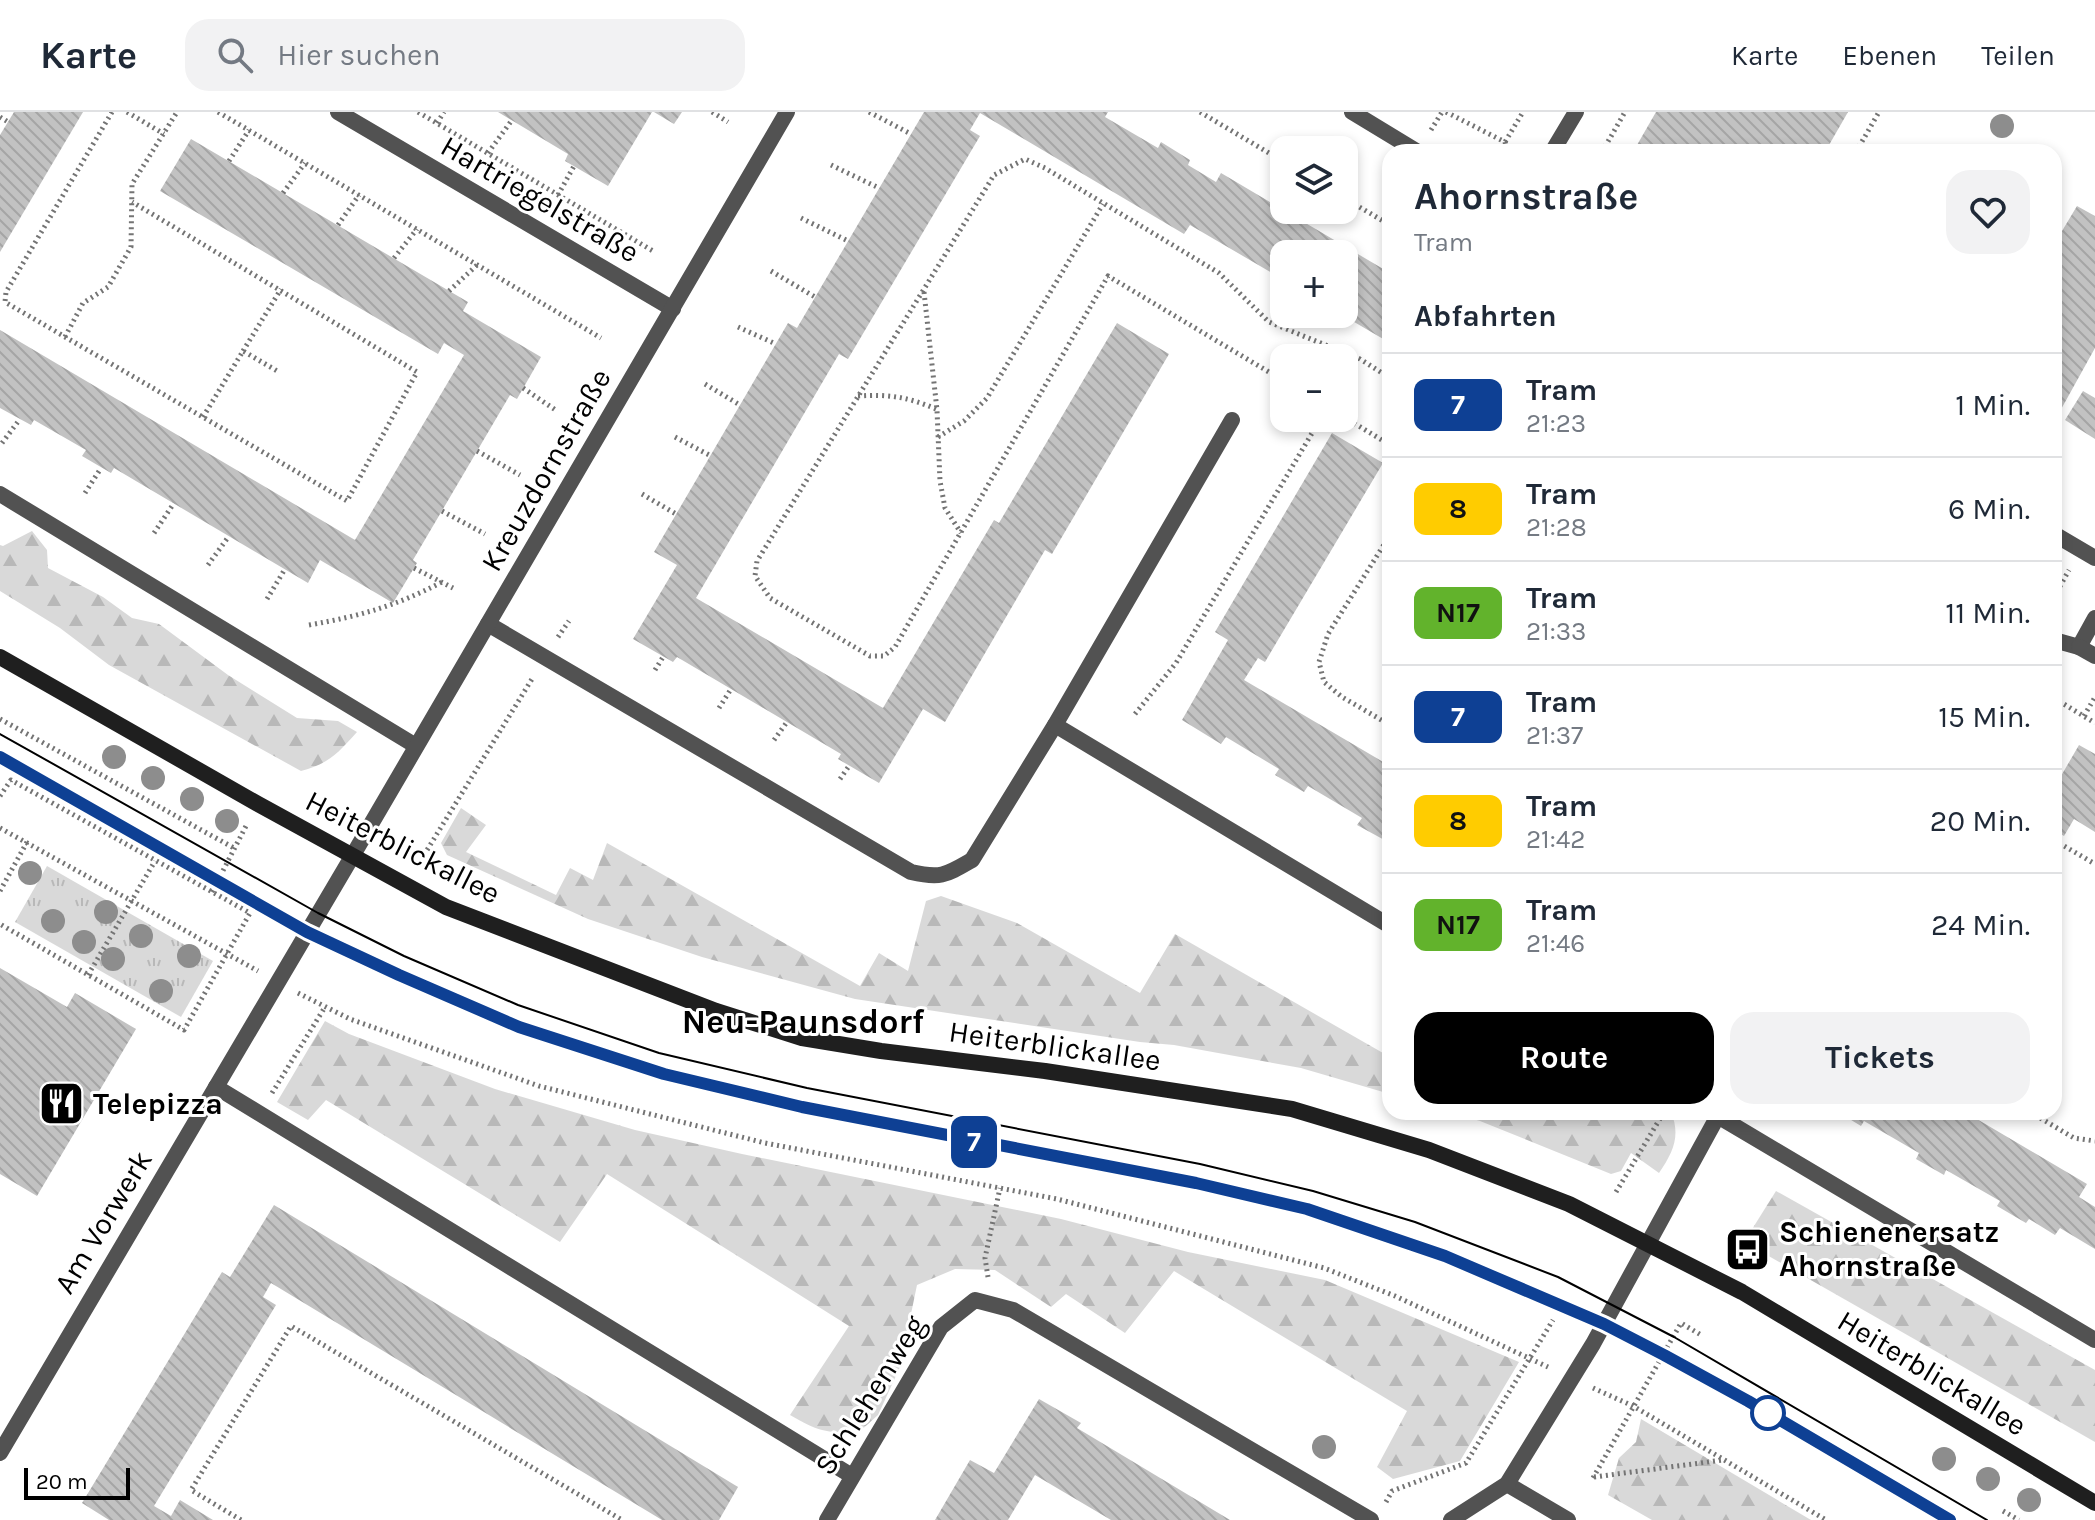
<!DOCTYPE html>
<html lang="de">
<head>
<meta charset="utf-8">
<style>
	body { margin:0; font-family:Karla,sans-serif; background:#f2f2f3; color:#1f2937; height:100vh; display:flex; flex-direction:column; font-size:30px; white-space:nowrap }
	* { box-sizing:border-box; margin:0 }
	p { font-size:26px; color:#747a83 }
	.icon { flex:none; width:44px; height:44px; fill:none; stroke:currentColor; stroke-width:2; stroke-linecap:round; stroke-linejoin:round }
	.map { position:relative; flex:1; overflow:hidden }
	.details { position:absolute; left:1382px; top:32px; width:680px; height:976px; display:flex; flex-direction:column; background:#fff; border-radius:24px; box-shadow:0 4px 12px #0003 }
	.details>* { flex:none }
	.badge { padding:0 16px; border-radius:12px; font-size:28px; line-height:52px }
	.buttons { position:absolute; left:1270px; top:24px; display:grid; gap:16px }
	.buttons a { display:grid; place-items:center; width:88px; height:88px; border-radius:16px; background:#fff; box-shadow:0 4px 12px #0003; font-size:40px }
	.scale { position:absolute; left:24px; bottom:20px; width:106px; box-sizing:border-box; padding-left:8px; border:4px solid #000; border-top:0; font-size:22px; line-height:28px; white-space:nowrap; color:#000; -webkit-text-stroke:6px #fff; paint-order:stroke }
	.map>.badge { position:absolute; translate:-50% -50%; box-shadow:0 0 0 4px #fff }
	h2 { padding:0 32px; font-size:30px; line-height:72px }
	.round { display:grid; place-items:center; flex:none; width:84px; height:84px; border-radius:24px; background:#f2f2f3 }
	.overview { display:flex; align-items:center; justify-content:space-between; height:136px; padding:0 32px }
	h1 { font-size:38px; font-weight:700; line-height:60px }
	.action { display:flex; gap:16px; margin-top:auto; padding:16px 32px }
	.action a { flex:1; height:92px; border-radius:24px; background:#000; color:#fff; font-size:32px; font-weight:700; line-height:92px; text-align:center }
	.action a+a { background:#f2f2f3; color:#1f2937 }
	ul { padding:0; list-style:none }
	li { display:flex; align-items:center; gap:24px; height:104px; padding:0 32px; border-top:2px solid #e0e1e3 }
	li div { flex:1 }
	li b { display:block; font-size:30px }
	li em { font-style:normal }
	li .badge { min-width:88px; font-weight:700; text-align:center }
	header { display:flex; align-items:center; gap:48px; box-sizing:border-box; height:112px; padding:0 40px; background:#fff; border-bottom:2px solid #e0e1e3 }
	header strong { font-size:38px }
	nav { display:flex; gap:44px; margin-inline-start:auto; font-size:28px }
	.search { width:560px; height:72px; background:#f2f2f3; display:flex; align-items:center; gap:20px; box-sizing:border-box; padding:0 28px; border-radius:24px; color:#747a83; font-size:30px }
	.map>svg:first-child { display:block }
	.forest { fill:url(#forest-firs) }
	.park { fill:url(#park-tufts) }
	.building { fill:url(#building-back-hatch) }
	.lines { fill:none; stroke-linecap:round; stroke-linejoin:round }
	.path { stroke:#747474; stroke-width:5; stroke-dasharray:2 4; stroke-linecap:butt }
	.lane { stroke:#525252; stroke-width:16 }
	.street { stroke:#525252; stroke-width:16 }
	.secondary { stroke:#1f1f1f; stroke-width:16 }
	.tram { stroke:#000; stroke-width:2 }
	.tree { fill:#8d8d8d }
	.line-casing { stroke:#fff; stroke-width:18 }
	.line { stroke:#0e4094; stroke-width:12 }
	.stop-dot { fill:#fff; stroke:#0e4094; stroke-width:4 }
	.labels { text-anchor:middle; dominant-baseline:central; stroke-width:6; stroke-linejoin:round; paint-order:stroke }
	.street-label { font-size:30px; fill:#000; stroke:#fff }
	.poi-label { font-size:30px; font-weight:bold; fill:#000; stroke:#fff; text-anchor:start }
	.quarter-label { font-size:34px; font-weight:bold; fill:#000; stroke:#fff }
</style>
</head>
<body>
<header>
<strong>Karte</strong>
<div class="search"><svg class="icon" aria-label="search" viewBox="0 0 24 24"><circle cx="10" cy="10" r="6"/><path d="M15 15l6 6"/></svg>Hier suchen</div>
<nav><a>Karte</a><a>Ebenen</a><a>Teilen</a></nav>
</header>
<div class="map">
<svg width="2095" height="1408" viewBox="0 0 2095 1408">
	<defs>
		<pattern id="forest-firs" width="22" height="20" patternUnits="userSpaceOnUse" patternTransform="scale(2)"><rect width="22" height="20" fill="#d9d9d9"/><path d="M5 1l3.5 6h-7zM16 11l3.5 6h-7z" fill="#b8b8b8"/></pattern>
		<pattern id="park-tufts" width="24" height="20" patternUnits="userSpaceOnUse" patternTransform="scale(2)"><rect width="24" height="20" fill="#d9d9d9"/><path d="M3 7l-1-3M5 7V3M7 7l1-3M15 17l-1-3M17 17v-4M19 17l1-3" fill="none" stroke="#b8b8b8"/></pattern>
		<pattern id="building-back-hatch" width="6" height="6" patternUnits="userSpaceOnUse" patternTransform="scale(2)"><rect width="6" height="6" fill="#c2c2c2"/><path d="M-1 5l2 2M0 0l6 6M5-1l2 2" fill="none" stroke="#a5a5a5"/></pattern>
	</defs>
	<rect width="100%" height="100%" fill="#fff"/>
	<!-- forest -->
	<g class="forest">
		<path d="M 32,419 L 47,438 L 48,456 L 103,485 L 132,506 L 159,512 L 228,563 L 297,606 L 338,609 L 357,620 C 337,642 330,651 301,659 L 109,553 L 60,516 L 0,479 L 0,433 L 3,434 Z"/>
		<path d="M 461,696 L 486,713 L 466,740 L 556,783 L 570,756 L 593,768 L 607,731 L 860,874 L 879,841 L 908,859 L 926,789 L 941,784 L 1017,811 L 1140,881 L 1175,822 L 1390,945 L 1390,982 L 1301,956 L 1174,933 L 1140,930 L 855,887 L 702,845 L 588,807 L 447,743 L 441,731 Z"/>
		<path d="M 325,909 L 349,922 L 495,977 L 635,1018 L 742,1042 L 1061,1107 L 1188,1140 L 1325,1168 L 1519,1250 L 1460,1349 L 1393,1367 L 1377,1355 L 1407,1299 L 1174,1159 L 1125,1221 L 1066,1182 L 1051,1195 L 995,1158 L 955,1157 L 917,1173 L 900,1255 L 878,1303 L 858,1321 C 826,1321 817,1319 790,1303 L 849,1214 L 607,1062 L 560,1130 L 326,988 L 308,1008 L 277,990 Z"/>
		<path d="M 1450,1000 L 1671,1000 C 1681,1024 1673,1040 1659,1061 L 1631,1041 L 1621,1059 L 1611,1062 L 1480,1009 Z"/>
		<path d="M 1776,1079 L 2095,1258 L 2095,1330 L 1744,1130 Z"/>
		<path d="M 1641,1307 L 1811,1408 L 1652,1408 L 1608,1383 L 1619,1346 L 1636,1330 Z"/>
	</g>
	<!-- park -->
	<path class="park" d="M 47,754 L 213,849 L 181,905 L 15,810 Z"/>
	<!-- building -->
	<g class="building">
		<path d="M 14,0 L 83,0 L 0,140 L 0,23 Z"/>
		<path d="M 498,0 L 652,0 L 608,74 L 565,49 L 568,42 Z"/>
		<path d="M 654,0 L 682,0 L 674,12 Z"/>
		<path d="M 924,0 L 1108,0 L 1105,5 L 1158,36 L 1161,30 L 1190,48 L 1188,53 L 1216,70 L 1221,61 L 1390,161 L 1390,231 L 1344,204 L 1344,142 L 1284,142 L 1284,168 L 1190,113 L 1184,122 L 980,1 L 970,18 L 980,24 L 848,247 L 839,242 L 696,486 L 883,596 L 994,408 L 999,411 L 1117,211 L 1169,242 L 1052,442 L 1045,438 L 945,610 L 923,597 L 879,671 L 838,647 L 841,642 L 677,545 L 673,550 L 633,527 L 677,453 L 654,440 L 788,211 L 797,216 Z"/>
		<path d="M 1656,0 L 1848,0 L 1825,40 L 1633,40 Z"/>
		<path d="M 191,27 L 468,190 L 463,199 L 541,245 L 517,287 L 510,283 L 413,448 L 417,451 L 393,491 L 320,448 L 308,471 L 114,356 L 111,361 L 82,344 L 86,338 L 34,308 L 31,313 L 0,296 L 0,218 L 355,428 L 464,243 L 444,231 L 438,242 L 160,79 Z"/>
		<path d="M 2077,94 L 2095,104 L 2095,236 L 2059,301 L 2054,299 L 2054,114 L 2062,119 Z"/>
		<path d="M 2083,279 L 2095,286 L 2095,327 L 2065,308 Z"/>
		<path d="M 1332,321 L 1383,351 L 1265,550 L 1258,546 L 1244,568 L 1390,654 L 1390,727 L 1388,730 L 1357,713 L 1362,706 L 1308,674 L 1304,680 L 1275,663 L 1279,657 L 1226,625 L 1221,632 L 1182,608 L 1228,528 L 1215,520 Z"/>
		<path d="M 2079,633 L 2095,642 L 2095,720 L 2074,707 L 2064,724 L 2054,718 L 2054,676 Z"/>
		<path d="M 0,856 L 67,895 L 75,881 L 136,917 L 37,1084 L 0,1062 Z"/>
		<path d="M 1838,1000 L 1965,1000 L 2087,1072 L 2079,1085 L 2095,1095 L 2095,1137 L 2060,1116 L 2055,1123 L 2029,1107 L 2026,1111 L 1997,1094 L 2000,1089 L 1946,1058 L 1944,1063 L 1916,1047 L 1919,1041 L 1864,1009 L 1861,1014 Z"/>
		<path d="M 274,1093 L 738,1375 L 719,1408 L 662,1408 L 271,1171 L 263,1185 L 276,1193 L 154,1394 L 171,1404 L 180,1388 L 213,1408 L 109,1408 L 82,1391 L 222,1160 L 230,1165 Z"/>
		<path d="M 1039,1287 L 1081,1311 L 1077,1316 L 1230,1408 L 1111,1408 L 1035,1363 L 1008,1408 L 935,1408 L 970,1348 L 994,1361 Z"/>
	</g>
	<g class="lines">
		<!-- path -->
		<g class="path">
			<path d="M 112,0 L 6,180 L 5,190 L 347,389 L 417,260 L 132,90"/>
			<path d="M 127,0 L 164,22"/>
			<path d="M 218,0 L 601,226"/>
			<path d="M 418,0 L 653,139"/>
			<path d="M 712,0 L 728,10"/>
			<path d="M 869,0 L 911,22"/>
			<path d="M 1200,0 L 1284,50"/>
			<path d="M 1446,0 L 1505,30 L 1507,40"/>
			<path d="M 0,5 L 8,10"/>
			<path d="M 437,11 L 444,0"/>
			<path d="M 1431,18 L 1442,0"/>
			<path d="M 1499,40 L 1523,0"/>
			<path d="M 1602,40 L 1625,0"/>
			<path d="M 1856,40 L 1879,0"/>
			<path d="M 488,41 L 512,8"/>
			<path d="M 229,49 L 249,18"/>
			<path d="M 831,53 L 879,76"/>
			<path d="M 283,81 L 305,51"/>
			<path d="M 558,83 L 574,54"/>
			<path d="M 1344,86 L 1390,113"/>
			<path d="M 801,106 L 848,129"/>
			<path d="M 338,113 L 359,83"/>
			<path d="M 394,146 L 417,117"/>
			<path d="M 771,159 L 815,185"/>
			<path d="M 449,179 L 477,153"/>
			<path d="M 924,180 L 937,298 L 940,369 L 945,396 L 961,421"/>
			<path d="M 738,215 L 776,232"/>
			<path d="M 65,225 L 83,191 L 108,175 L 131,135 L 132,72 L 177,0"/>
			<path d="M 243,239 L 281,177"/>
			<path d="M 1284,269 L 1108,164 L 895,535 L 884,544 L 870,544 L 770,486 L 755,464 L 757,449 L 994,63 L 1025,47 L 1045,56 L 1219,161 L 1269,210 L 1360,247 L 1390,266"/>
			<path d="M 705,272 L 740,293"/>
			<path d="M 523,276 L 557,299"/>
			<path d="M 858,284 C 889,282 908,285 936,297"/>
			<path d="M 203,305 L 243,239 L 279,260"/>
			<path d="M 1344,305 L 1390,333"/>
			<path d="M 675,325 L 711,344"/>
			<path d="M 938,325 L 964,309 L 987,286 L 1103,92"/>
			<path d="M 2,331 L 20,307"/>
			<path d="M 477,339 L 520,363"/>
			<path d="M 85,381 L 101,356"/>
			<path d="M 642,382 L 676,402"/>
			<path d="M 442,399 L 485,422"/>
			<path d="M 154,421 L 174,391"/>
			<path d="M 1390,423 L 1328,522 L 1319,550 L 1324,570 L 1342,585 L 1390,613"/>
			<path d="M 208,453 L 229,424"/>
			<path d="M 414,456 L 453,476"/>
			<path d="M 2054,485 L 2069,458"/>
			<path d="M 267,487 L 285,457"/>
			<path d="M 309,513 C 360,504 396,494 442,470"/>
			<path d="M 558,525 L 569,509"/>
			<path d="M 655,558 L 663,545"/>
			<path d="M 2054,586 L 2095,611"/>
			<path d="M 719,596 L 731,577"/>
			<path d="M 1135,602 L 1176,551 L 1321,306"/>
			<path d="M 2084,604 L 2095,585"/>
			<path d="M 0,607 L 234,736"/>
			<path d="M 774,628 L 787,610"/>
			<path d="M 840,667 L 849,654"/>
			<path d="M 0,684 L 11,668 L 250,801 L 184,918 L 0,812"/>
			<path d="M 0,716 L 258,859"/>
			<path d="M 2054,728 L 2095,752"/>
			<path d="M 424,743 L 532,567"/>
			<path d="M 0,779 L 27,730"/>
			<path d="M 212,780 L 246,714"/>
			<path d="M 88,863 L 155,749"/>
			<path d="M 298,881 L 350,907 L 539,974 L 765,1031 L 1057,1087 L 1324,1156 L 1395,1184 L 1548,1255"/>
			<path d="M 272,981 L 325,895"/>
			<path d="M 2030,1000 L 2074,1026 L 2095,1029"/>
			<path d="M 1616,1080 L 1664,1000"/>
			<path d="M 988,1165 L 985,1146 L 1000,1076"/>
			<path d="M 1593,1276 L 1633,1294 L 1826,1408"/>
			<path d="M 1594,1365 L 1723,1348"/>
			<path d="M 1593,1366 L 1681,1211 L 1701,1223"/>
			<path d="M 1386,1390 L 1392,1379 L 1466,1351 L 1553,1208"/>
			<path d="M 2003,1399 L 2019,1408"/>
			<path d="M 241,1408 L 191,1378 L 291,1214 L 622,1408"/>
		</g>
		<!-- lane -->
		<path class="lane" d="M 1507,1372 L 1568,1408"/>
		<!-- street -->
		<g class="street">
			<path d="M 338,0 L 673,197"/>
			<path d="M 1352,0 L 1418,40"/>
			<path d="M 1552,40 L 1576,0"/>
			<path d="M 0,382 L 416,634"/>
			<path d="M 2054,422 L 2095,446"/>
			<path d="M 488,512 L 911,760 C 941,767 946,763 972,748 L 1055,613 L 1232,308"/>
			<path d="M 2054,528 L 2079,535 L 2095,506"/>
			<path d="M 2079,535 L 2095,544"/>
			<path d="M 1055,613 L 1390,814"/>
			<path d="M 216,975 L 852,1364"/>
			<path d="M 1711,1000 L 2095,1228"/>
			<path d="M 0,1341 L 353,743 L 787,0"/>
			<path d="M 827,1408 L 941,1215 L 975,1188 L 1013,1198 L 1371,1408"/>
			<path d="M 1451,1408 L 1507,1372 L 1593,1232 L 1720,1000"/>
		</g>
		<!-- secondary -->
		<path class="secondary" d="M 0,545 L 258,692 L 446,795 L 716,899 L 802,926 L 881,939 L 1045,959 L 1292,997 L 1429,1038 L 1569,1092 L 1742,1180 L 2095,1391"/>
		<!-- tram -->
		<g class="tram">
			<path d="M 0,622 L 318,801 L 404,844 L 518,893 L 659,941 L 807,976 L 1200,1052 L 1313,1079 L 1415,1110 L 1558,1165 L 1674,1225 L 1987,1408"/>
			<path d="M 0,645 L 307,820 L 399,863 L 519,915 L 664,962 L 802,995 L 1196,1071 L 1307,1097 L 1445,1144 L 1604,1212 L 1664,1243 L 1748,1289 L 1950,1408"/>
		</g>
	</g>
	<!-- trees -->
	<g class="tree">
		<circle cx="2002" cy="14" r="12"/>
		<circle cx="114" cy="645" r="12"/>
		<circle cx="153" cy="666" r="12"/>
		<circle cx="192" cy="687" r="12"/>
		<circle cx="227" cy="709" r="12"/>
		<circle cx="30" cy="761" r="12"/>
		<circle cx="106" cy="800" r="12"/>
		<circle cx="53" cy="809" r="12"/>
		<circle cx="141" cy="824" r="12"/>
		<circle cx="84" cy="830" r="12"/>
		<circle cx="189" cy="844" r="12"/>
		<circle cx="113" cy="847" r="12"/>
		<circle cx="161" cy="879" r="12"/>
		<circle cx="1324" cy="1335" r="12"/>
		<circle cx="1944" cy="1347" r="12"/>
		<circle cx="1988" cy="1367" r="12"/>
		<circle cx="2029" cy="1388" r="12"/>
	</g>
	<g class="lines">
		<defs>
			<path id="line" d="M 0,645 L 307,820 L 399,863 L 519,915 L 664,962 L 802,995 L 1196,1071 L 1307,1097 L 1445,1144 L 1604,1212 L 1664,1243 L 1748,1289 L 1950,1408"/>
		</defs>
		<!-- line casing -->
		<use href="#line" class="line-casing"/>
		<!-- line -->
		<use href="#line" class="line"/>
	</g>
	<!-- icons -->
	<defs>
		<symbol id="restaurant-square" viewBox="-11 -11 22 22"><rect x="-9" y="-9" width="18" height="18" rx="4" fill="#000" stroke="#fff"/><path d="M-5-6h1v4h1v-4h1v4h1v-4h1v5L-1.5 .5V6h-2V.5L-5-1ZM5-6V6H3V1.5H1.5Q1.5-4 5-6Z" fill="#fff"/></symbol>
		<symbol id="bus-square" viewBox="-11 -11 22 22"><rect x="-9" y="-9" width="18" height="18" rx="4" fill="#000" stroke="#fff"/><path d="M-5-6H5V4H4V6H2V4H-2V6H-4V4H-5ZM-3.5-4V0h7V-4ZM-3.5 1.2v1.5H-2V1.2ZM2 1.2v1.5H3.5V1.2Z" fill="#fff"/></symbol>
	</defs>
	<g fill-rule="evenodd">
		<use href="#restaurant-square" x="36" y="966" width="51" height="51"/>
		<use href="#bus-square" x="1722" y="1112" width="51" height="51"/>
	</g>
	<!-- markers -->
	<circle class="stop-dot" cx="1768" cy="1301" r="16"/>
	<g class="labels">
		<!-- street labels -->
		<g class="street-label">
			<text transform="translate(540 87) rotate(30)">Hartriegelstraße</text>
			<text transform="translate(546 358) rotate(-60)">Kreuzdornstraße</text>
			<text transform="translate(403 735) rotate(27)">Heiterblickallee</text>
			<text transform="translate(1055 934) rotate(8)">Heiterblickallee</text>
			<text transform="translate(103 1110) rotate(-59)">Am Vorwerk</text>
			<text transform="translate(1932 1261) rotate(31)">Heiterblickallee</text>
			<text transform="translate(870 1283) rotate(-58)">Schlehenweg</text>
		</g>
		<!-- poi labels -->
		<g class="poi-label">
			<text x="93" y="992">Telepizza</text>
			<text x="1779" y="1120">Schienenersatz<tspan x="1779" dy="34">Ahornstraße</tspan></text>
		</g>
		<!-- quarter labels -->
		<g class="quarter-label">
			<text x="803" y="910">Neu-Paunsdorf</text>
		</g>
	</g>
</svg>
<div class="buttons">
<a><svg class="icon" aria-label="layers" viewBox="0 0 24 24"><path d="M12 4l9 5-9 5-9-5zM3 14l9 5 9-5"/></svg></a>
<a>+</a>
<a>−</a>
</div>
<div class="scale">20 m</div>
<b class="badge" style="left:974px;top:1030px;background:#0e4094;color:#fff">7</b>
<section class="details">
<div class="overview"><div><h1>Ahornstraße</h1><p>Tram</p></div><a class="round"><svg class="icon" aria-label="heart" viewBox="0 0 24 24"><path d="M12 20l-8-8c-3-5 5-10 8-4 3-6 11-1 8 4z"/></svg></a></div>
<h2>Abfahrten</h2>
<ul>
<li><span class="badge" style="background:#0e4094;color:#fff">7</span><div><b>Tram</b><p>21:23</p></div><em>1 Min.</em></li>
<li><span class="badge" style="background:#fc0;color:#111">8</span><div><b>Tram</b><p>21:28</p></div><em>6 Min.</em></li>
<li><span class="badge" style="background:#62b32c;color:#111">N17</span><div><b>Tram</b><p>21:33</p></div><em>11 Min.</em></li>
<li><span class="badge" style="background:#0e4094;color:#fff">7</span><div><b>Tram</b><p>21:37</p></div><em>15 Min.</em></li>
<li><span class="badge" style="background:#fc0;color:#111">8</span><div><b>Tram</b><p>21:42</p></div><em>20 Min.</em></li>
<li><span class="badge" style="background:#62b32c;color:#111">N17</span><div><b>Tram</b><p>21:46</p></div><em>24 Min.</em></li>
</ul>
<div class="action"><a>Route</a><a>Tickets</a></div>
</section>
</div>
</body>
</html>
